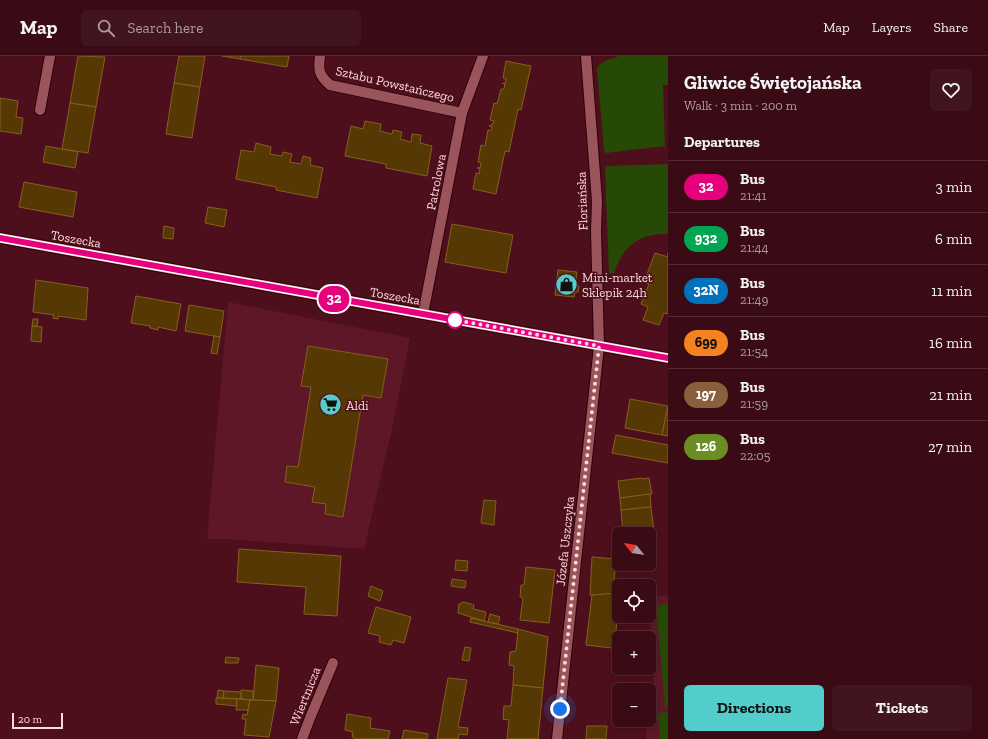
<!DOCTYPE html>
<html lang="en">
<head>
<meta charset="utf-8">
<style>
	body { margin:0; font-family:"Zilla Slab",serif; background:#41141e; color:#f1f3f6; height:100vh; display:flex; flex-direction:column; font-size:15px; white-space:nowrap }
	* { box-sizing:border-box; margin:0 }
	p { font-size:13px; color:#ab9ba0 }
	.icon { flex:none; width:22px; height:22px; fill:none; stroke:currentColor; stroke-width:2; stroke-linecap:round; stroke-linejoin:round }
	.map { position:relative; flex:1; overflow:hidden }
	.panel { display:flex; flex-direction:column; background:#3a0b15; width:320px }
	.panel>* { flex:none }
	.badge { padding:0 8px; border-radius:13px; font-size:14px; line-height:26px }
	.needle { width:26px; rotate:300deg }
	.controls { position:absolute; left:612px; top:471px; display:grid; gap:8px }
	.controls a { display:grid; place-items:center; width:44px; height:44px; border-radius:6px; background:#3a0b15; box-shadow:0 2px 6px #0003,0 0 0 1px #542b34; font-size:20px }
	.scale { position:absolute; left:12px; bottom:10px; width:51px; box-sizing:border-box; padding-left:4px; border:2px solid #fbdadb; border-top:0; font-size:11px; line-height:14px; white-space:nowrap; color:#fbdadb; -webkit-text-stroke:3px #4e0f1c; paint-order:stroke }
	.you { position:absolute; width:20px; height:20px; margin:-10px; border:3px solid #fff; border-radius:50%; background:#1a73e8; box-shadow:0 0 0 6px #1a73e833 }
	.map>.badge { position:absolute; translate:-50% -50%; box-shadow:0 0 0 2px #fff }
	h2 { padding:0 16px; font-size:15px; line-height:36px }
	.round { display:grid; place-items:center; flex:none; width:42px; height:42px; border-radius:6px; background:#41141e }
	.overview { display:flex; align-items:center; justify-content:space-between; height:68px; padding:0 16px }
	h1 { font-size:19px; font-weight:700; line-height:30px }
	.cta { display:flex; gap:8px; margin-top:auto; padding:8px 16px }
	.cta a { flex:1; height:46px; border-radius:6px; background:#52cdcc; color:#111; font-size:16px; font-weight:700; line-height:46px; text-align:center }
	.cta a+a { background:#41141e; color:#f1f3f6 }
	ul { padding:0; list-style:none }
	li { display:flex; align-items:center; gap:12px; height:52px; padding:0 16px; border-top:1px solid #542b34 }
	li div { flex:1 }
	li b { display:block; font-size:15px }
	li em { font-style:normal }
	li .badge { min-width:44px; font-weight:700; text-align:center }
	header { display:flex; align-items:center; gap:24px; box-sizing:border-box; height:56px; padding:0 20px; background:#3a0b15; border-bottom:1px solid #542b34 }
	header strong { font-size:19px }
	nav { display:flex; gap:22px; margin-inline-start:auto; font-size:14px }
	.search { width:280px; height:36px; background:#41141e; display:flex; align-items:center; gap:10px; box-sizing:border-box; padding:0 14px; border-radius:6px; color:#ab9ba0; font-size:15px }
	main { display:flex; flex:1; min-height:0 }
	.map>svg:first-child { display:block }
	.built { fill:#5e1726 }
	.green { fill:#264a05 }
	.building { fill:#563804; stroke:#875e20 }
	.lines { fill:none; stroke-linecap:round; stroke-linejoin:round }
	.street-casing { stroke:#2c0008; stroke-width:12 }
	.secondary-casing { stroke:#2c0008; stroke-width:12 }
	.street { stroke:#9a545b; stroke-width:10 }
	.secondary { stroke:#b46c72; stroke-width:10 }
	.line-casing { stroke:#fff; stroke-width:9 }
	.line { stroke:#e6007e; stroke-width:6 }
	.walk { stroke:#fbdadb; stroke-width:4; stroke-dasharray:0 7.2 }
	.stop-dot { fill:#fff; stroke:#e6007e; stroke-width:2 }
	.labels { text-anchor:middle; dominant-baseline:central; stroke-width:3; stroke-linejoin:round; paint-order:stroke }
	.street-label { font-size:13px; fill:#fbdadb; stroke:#4e0f1c }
	.poi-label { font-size:13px; fill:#fbdadb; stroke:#4e0f1c; text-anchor:start }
</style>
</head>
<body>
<header>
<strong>Map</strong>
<div class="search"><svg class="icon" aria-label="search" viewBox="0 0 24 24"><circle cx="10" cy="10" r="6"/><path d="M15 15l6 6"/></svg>Search here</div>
<nav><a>Map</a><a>Layers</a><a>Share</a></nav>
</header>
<main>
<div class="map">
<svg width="668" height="683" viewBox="0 0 668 683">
	<rect width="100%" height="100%" fill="#4e0f1c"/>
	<!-- built -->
	<g class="built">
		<path d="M 228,246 L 410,282 L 391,377 L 364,493 L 226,483 L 207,483 Z"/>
		<path d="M 668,539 L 668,683 L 646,683 L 647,664 L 649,664 L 649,648 L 656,647 L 651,597 L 649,540 Z"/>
	</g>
	<!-- green -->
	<g class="green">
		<path d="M 619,0 L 668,0 L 668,29 L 663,29 L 665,90 L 606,97 L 604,95 L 597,13 C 600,5 611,3 619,0 Z"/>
		<path d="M 668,108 L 668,178 C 640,177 622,190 614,218 L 609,217 L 605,112 L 607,110 Z"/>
		<path d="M 668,548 L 668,651 L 665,651 L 656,549 Z"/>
		<path d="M 668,656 L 668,683 L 660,683 L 658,657 Z"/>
	</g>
	<!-- building -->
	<g class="building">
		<path d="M 78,0 L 105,1 L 96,51 L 70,47 Z"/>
		<path d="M 179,0 L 205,0 L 200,31 L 174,27 Z"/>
		<path d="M 222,0 L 241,0 L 240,3 Z"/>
		<path d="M 241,0 L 289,0 L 287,11 L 240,3 Z"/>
		<path d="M 506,5 L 531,10 L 521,54 L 518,53 L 509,96 L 505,95 L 496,138 L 473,133 L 476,117 L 479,118 L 480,112 L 477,112 L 480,112 L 481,107 L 478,106 L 481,89 L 485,90 L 488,74 L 491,75 L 492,70 L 489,70 L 492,69 L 494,65 L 490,64 L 494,47 L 497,48 L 501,33 L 504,33 L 505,28 L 502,27 L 505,28 L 506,23 L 503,22 Z"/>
		<path d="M 174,27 L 200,31 L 192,82 L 166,78 Z"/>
		<path d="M 0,42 L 18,45 L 16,61 L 23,62 L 21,78 L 0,75 Z"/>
		<path d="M 70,47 L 96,51 L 88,97 L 62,93 Z"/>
		<path d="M 365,65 L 381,68 L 380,75 L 392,78 L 393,74 L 402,76 L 400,83 L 411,86 L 412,78 L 421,79 L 420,87 L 432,90 L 427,120 L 386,112 L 386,108 L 345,100 L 351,70 L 363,73 Z"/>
		<path d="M 256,87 L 271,91 L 270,98 L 282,100 L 283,96 L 292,98 L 290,106 L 301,108 L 303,100 L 311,102 L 310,109 L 323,112 L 317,142 L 276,134 L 276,131 L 236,123 L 241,94 L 254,96 Z"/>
		<path d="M 46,90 L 78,96 L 75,112 L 43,106 Z"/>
		<path d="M 24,126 L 77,136 L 73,161 L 19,151 Z"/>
		<path d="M 208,151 L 227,154 L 224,171 L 205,167 Z"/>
		<path d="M 452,168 L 513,179 L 506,217 L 445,206 Z"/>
		<path d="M 164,170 L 174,172 L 173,183 L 163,182 Z"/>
		<path d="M 655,197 L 668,201 L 668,197 L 668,258 L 664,257 L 659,269 L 643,264 L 648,251 L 641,248 L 649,228 L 644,226 Z"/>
		<path d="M 558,214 L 577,216 L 575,230 L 579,230 L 578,236 L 575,236 L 574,241 L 555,239 Z"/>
		<path d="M 36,224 L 88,232 L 86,264 L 58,260 L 58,263 L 53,262 L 54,259 L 33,256 Z"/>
		<path d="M 136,240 L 181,248 L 176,275 L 158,271 L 158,274 L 150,272 L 150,270 L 131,267 Z"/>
		<path d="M 189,249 L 224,255 L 220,281 L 185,275 Z"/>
		<path d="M 33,263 L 38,263 L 37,270 L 32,270 Z"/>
		<path d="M 32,270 L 42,271 L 41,286 L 31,285 Z"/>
		<path d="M 214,280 L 220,281 L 217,298 L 211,297 Z"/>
		<path d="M 308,290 L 388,303 L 381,342 L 363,339 L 343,461 L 325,458 L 326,448 L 312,446 L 315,431 L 285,426 L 287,410 L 298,411 L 311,331 L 301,330 Z"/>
		<path d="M 630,343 L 668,350 L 662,379 L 625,372 Z"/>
		<path d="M 668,350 L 668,380 L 662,379 Z"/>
		<path d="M 616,379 L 668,389 L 668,407 L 612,397 Z"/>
		<path d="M 642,422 L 642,423 L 649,422 L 652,438 L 620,442 L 618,425 Z"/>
		<path d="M 650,438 L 651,451 L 621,454 L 620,442 Z"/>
		<path d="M 484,444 L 496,445 L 494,469 L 481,467 Z"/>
		<path d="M 651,451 L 654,475 L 623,478 L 621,454 Z"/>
		<path d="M 239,493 L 341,500 L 337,560 L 304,558 L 306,531 L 237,526 Z"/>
		<path d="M 592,501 L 616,503 L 613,538 L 590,539 Z"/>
		<path d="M 456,504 L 468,505 L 467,515 L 455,514 Z"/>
		<path d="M 526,511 L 555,514 L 549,567 L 520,564 L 523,542 L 520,541 L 521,529 L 524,529 Z"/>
		<path d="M 452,523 L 466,525 L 465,532 L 451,530 Z"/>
		<path d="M 648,528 L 656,528 L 656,535 L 649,535 L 649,530 L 638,530 Z"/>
		<path d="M 371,530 L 383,535 L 380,545 L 368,540 Z"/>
		<path d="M 619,531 L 619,537 L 613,538 L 614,532 Z"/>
		<path d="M 619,537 L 619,552 L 615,555 L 615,560 L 617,561 L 616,575 L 614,575 L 612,592 L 586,589 L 592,539 Z"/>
		<path d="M 464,546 L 474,549 L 473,553 L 486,556 L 484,565 L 458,557 L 459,548 Z"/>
		<path d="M 376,551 L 411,561 L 404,587 L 393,584 L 391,589 L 379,586 L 380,580 L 368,577 Z"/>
		<path d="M 490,558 L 500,561 L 498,568 L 488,566 Z"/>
		<path d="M 471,562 L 518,573 L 518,577 L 470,566 Z"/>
		<path d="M 518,573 L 548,581 L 543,632 L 513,629 L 514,610 L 509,609 L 510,596 L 516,595 Z"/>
		<path d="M 465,591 L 471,592 L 469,605 L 462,604 Z"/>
		<path d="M 226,601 L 239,602 L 238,607 L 225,607 Z"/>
		<path d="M 256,609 L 279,612 L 276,645 L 253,644 Z"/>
		<path d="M 448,622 L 467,624 L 458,671 L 468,672 L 467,679 L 459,678 L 458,683 L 437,683 Z"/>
		<path d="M 513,629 L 543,632 L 538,683 L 507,683 L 509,664 L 503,663 L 504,650 L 511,650 Z"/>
		<path d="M 218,634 L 224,635 L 223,642 L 217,642 Z"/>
		<path d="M 241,634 L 253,635 L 253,644 L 241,643 Z"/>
		<path d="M 224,635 L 241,636 L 241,643 L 223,642 Z"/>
		<path d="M 216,642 L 237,643 L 237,650 L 216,648 Z"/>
		<path d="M 237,643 L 250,644 L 248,654 L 236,654 Z"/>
		<path d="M 250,644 L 276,645 L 269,681 L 244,679 L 246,663 L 242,663 L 243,658 L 247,659 Z"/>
		<path d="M 347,658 L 371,662 L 370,672 L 390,675 L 388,683 L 357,683 L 352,681 L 353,676 L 345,674 Z"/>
		<path d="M 587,670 L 607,670 L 606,683 L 586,683 Z"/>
		<path d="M 404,674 L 428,678 L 427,683 L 402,683 Z"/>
	</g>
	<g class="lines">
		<defs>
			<g id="street">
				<path d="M 320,0 C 318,15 319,19 330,29 L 462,57"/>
				<path d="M 40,54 L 50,0"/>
				<path d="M 423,258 L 462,57 L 483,0"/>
				<path d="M 302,683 L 310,662 L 333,607"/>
				<path d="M 557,683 L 599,290 L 596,175 L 597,145 L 586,0"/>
			</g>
			<path id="secondary" d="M 0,182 L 668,302"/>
		</defs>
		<!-- street casing -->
		<use href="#street" class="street-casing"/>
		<!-- secondary casing -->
		<use href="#secondary" class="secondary-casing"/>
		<!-- street -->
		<use href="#street" class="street"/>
		<!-- secondary -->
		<use href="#secondary" class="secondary"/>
	</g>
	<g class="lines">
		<defs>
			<path id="line" d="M 0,182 L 668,302"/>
		</defs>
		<!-- line casing -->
		<use href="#line" class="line-casing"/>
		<!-- line -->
		<use href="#line" class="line"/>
		<!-- walk -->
		<path class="walk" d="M 455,264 L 450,263 L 599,290 L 560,653"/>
	</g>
	<!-- icons -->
	<defs>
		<symbol id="shop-disc" viewBox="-11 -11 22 22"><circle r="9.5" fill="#52cdcc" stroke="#4e0f1c"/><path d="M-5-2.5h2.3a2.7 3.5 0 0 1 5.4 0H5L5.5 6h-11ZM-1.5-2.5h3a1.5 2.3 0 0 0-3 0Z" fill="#111"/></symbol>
		<symbol id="supermarket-disc" viewBox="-11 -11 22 22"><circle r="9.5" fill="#52cdcc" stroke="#4e0f1c"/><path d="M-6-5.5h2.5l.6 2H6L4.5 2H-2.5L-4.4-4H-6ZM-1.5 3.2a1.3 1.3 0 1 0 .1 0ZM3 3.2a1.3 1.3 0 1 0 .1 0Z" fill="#111"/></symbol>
	</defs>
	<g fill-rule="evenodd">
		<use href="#shop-disc" x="554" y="216" width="25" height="25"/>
		<use href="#supermarket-disc" x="318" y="336" width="25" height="25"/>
	</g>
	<!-- markers -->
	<circle class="stop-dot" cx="455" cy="264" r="8"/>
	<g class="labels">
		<!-- street labels -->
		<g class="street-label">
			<text transform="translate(395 28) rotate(13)">Sztabu Powstańczego</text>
			<text transform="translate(436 126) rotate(-79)">Patrolowa</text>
			<text transform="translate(582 145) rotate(-92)">Floriańska</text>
			<text transform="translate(76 183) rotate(10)">Toszecka</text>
			<text transform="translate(395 240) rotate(10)">Toszecka</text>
			<text transform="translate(565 485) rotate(-84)">Józefa Uszczyka</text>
			<text transform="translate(305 640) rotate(-68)">Wiertnicza</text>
		</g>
		<!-- poi labels -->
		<g class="poi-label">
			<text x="582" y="221">Mini-market<tspan x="582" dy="15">Sklepik 24h</tspan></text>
			<text x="346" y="349">Aldi</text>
		</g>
	</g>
</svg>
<div class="controls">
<a><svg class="needle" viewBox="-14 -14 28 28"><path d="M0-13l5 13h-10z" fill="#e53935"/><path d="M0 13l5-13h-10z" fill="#ab9ba0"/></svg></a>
<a><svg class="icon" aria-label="locate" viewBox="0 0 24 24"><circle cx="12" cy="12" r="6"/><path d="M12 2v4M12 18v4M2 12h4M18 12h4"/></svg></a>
<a>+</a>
<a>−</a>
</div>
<div class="scale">20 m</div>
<div class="you" style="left:560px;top:653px"></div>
<b class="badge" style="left:334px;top:243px;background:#e6007e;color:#fff">32</b>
</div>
<section class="panel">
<div class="overview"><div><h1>Gliwice Świętojańska</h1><p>Walk · 3 min · 200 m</p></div><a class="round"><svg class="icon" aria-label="heart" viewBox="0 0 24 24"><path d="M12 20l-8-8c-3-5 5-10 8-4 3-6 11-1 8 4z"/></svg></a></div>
<h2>Departures</h2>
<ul>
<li><span class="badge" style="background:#e6007e;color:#fff">32</span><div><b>Bus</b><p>21:41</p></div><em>3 min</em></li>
<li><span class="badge" style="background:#00a651;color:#fff">932</span><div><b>Bus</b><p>21:44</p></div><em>6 min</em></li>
<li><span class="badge" style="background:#0072bc;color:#fff">32N</span><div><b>Bus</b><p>21:49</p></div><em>11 min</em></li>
<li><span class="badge" style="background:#f58220;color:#111">699</span><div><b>Bus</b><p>21:54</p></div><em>16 min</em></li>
<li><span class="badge" style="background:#8b5e3c;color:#fff">197</span><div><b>Bus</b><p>21:59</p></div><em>21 min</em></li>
<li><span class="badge" style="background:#6b8e23;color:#fff">126</span><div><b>Bus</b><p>22:05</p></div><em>27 min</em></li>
</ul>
<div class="cta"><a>Directions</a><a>Tickets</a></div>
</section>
</main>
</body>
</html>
